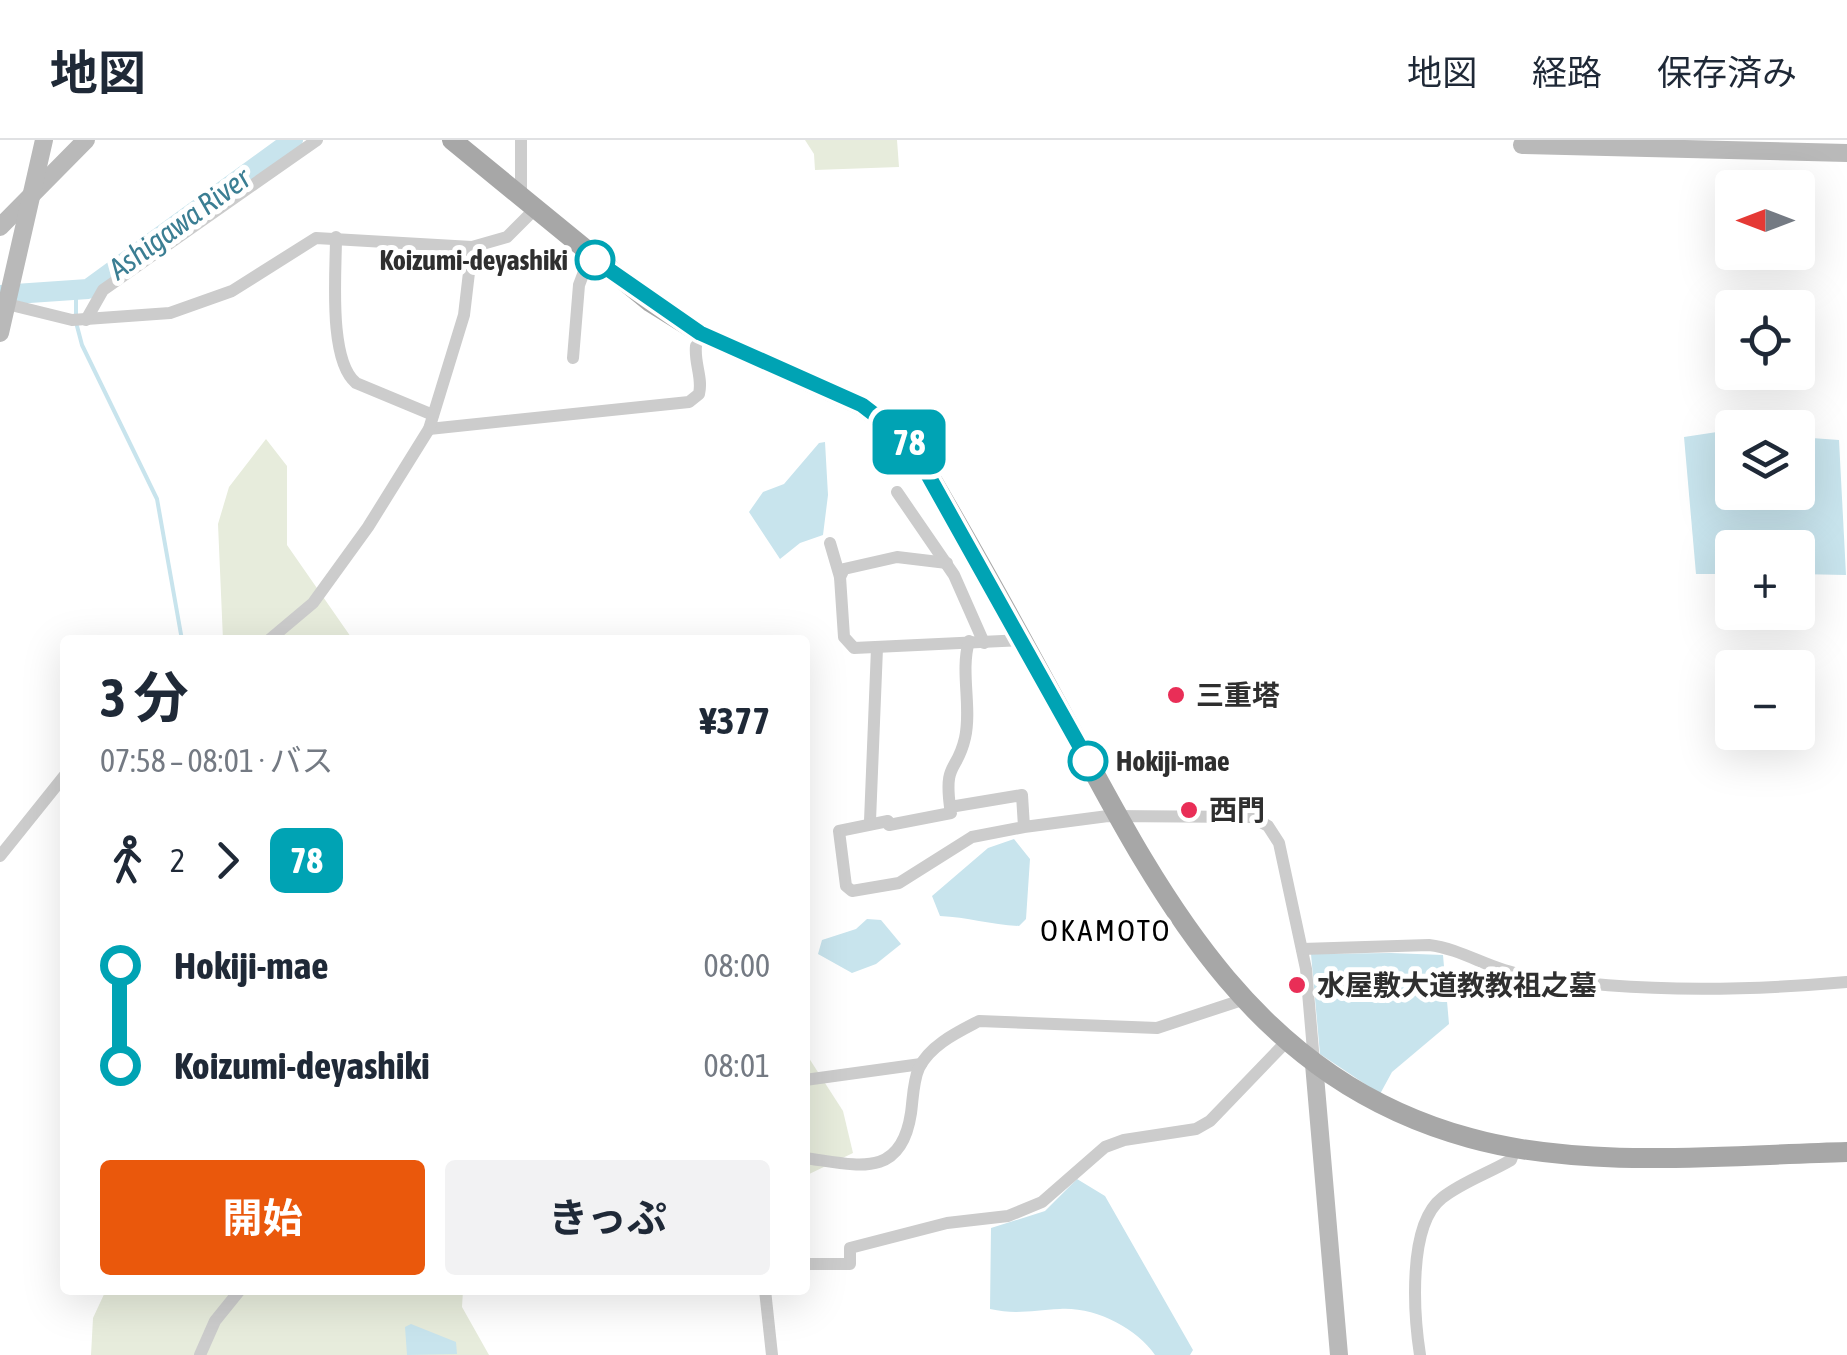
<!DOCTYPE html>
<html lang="ja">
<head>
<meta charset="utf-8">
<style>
	body { margin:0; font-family:"Asap Condensed","Noto Sans JP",sans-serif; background:#f2f2f3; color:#1f2937; height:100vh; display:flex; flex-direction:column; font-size:38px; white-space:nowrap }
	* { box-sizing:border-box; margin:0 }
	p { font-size:32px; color:#747a83 }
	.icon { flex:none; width:55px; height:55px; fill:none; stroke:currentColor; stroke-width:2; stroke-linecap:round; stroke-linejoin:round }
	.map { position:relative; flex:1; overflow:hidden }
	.drawer { position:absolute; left:60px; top:495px; width:750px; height:660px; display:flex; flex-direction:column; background:#fff; border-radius:10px; box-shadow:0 10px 40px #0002 }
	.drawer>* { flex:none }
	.badge { padding:0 20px; border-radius:15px; font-size:35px; line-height:65px }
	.needle { width:65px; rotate:270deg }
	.controls { position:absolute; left:1715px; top:30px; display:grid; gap:20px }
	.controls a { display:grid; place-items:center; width:100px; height:100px; border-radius:10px; background:#fff; box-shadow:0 10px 40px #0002; font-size:50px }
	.map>.badge { position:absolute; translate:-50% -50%; box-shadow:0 0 0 5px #fff }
	.legs { display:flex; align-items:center; gap:15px; height:110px; padding:0 40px; font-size:32px }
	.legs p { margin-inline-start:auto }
	.summary { display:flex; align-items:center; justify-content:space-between; height:170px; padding:0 40px }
	h1 { font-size:55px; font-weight:700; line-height:75px }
	.cta { display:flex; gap:20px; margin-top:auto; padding:20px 40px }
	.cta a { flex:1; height:115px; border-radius:10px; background:#ea580c; color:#fff; font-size:40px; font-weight:700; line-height:115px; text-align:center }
	.cta a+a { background:#f2f2f3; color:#1f2937 }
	ul { padding:0 40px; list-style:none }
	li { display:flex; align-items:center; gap:35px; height:100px; font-size:38px }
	li i { display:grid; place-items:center; width:15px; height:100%; margin:0 12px; background:currentColor }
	li i::after { content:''; width:25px; height:25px; margin:-12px; border:8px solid; border-radius:50%; background:#fff }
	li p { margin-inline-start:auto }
	li:first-child i { background:linear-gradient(#0000 50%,currentColor 0) }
	li:last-child i { background:linear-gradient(currentColor 50%,#0000 0) }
	header { display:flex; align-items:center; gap:60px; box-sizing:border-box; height:140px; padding:0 50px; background:#fff; border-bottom:2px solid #e0e1e3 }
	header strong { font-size:48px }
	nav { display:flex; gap:55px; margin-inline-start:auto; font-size:35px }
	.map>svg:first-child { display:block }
	.green { fill:#e7ecdc }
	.water { fill:#c8e4ed }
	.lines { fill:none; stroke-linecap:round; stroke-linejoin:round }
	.stream { stroke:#c8e4ed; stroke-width:4 }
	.river { stroke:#c8e4ed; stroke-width:20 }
	.street { stroke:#ccc; stroke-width:12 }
	.secondary { stroke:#b9b9b9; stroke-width:18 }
	.primary { stroke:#a7a7a7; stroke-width:20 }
	.line-1-casing { stroke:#fff; stroke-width:22 }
	.line-1 { stroke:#00a3b4; stroke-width:15 }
	.stop-1-dot { fill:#fff; stroke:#00a3b4; stroke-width:5 }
	.poi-dot { fill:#e92e57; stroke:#fff; stroke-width:4 }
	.labels { text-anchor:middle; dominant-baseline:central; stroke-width:10; stroke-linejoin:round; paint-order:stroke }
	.stop-label { font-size:28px; font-weight:bold; fill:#2f2f2f; stroke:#fff; text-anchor:end }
	.poi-label { font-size:28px; font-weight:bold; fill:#2f2f2f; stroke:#fff; text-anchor:start }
	.water-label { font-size:30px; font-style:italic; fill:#3b7e93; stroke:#fff }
	.neighbourhood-label { font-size:30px; letter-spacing:2.5px; fill:#000; stroke:#fff }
</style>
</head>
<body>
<header>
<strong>地図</strong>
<nav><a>地図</a><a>経路</a><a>保存済み</a></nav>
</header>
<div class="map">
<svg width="1847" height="1215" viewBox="0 0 1847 1215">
	<rect width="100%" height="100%" fill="#fff"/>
	<!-- green -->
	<g class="green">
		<path d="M 805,0 L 897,0 L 899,27 L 815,30 L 814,14 Z"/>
		<path d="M 266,299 L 287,326 L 287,405 L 353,500 L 223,500 L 218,384 L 229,347 Z"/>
		<path d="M 805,912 L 843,971 L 853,1013 L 805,1036 Z"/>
		<path d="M 106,1150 L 463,1150 L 462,1167 L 489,1215 L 91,1215 L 93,1178 Z"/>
	</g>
	<!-- water -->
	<g class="water">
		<path d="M 1717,292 L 1732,293 L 1732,352 L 1798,352 L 1798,297 L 1839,300 L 1846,435 L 1798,434 L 1798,408 L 1732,408 L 1732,434 L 1696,434 L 1684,297 Z"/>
		<path d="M 825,302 L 828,355 L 823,395 L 800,403 L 780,419 L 749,372 L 763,352 L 784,344 L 819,303 Z"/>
		<path d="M 1014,699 L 1030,719 L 1026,779 L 1019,786 C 992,785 967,777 940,776 L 932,756 L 988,708 Z"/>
		<path d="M 867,779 L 881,780 L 901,804 L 876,824 L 852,833 L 818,814 L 822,800 L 856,789 Z"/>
		<path d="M 1391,813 L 1443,815 L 1449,884 L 1392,932 L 1380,954 L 1320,914 L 1311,814 Z"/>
		<path d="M 1077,1039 L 1105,1056 L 1193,1210 L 1190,1215 L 1155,1215 C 1136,1188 1096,1167 1060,1169 C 1034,1170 1016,1175 990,1169 L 991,1088 L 1045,1071 Z"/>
		<path d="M 411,1184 L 456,1202 L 457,1214 L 407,1215 L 405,1187 Z"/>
	</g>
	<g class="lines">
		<!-- stream -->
		<g class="stream">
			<path d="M 76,153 L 76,176"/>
			<path d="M 77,186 L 82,205 L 157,359 L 182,500"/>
		</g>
		<!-- river -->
		<path class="river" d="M 0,155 L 88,149 L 293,0"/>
		<!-- street -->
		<g class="street">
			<path d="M 521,57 L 521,0"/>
			<path d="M 336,97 C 336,132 328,220 356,243 L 433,275"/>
			<path d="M 7,164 L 72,180 L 170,173 L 232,151 L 316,98 L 472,107 L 507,97 L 534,70"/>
			<path d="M 86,180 L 103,150 L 317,0"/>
			<path d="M 573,218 L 579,145 L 590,116"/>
			<path d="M 429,289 L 689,262 L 699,254 C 703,238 694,223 696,206"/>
			<path d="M 897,352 L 954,435 L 984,503"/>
			<path d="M 830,403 L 840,437 L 844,497 L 854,508 L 1022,500"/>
			<path d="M 840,437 L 844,429 L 897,417 L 947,423"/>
			<path d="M 269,500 L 313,463 L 368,387 L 429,289 L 464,175 L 472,107"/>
			<path d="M 950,667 C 944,621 957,633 965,598 C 972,567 960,532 969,501"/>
			<path d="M 870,681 L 877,508"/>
			<path d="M 1024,687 L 972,697 L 899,743 L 852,751 L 846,746 L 839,691 L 888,681 L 889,685 L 951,673 L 950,667 L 1022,655 L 1024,687 L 1108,676 L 1252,677 L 1268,686 L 1279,703 L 1306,829 L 1314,922"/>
			<path d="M 0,716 L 65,635"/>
			<path d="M 1302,809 L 1429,805 C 1463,809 1490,830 1524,835 C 1628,853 1743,851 1847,842"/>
			<path d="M 805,940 L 921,924"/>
			<path d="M 805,1018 C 857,1025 901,1040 911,973 C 913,959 913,941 919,928 C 930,905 958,892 979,881 L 1157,888 L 1242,860"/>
			<path d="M 805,1124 L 850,1124 L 850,1108 L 947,1083 L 1008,1076 L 1042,1062 L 1105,1007 L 1124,1000 L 1196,989 L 1210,981 L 1286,902"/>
			<path d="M 765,1150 L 772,1215"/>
			<path d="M 200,1215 L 215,1181 L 240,1150"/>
			<path d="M 1420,1215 C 1414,1176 1407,1085 1442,1058 C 1462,1042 1489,1033 1511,1020 L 1516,1006"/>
		</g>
		<!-- secondary -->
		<g class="secondary">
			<path d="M 1522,5 L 1847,13"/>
			<path d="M 0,87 L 86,0"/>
			<path d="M 0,193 L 44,0"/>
			<path d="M 1314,924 L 1339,1215"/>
		</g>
		<!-- primary -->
		<path class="primary" d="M 452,0 L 650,162 L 700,193 L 861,265 L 909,301 C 962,390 1012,480 1061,571 C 1160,756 1251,938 1470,998 C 1585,1030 1728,1015 1847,1012"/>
	</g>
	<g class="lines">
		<defs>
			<path id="line-1" d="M 595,120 L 700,193 L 862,265 L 909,301 L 1088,621"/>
		</defs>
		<!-- line-1 casing -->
		<use href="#line-1" class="line-1-casing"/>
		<!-- line-1 -->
		<use href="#line-1" class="line-1"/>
	</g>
	<!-- markers -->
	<g class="stop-1-dot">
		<circle cx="595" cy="120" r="18"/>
		<circle cx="1088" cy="621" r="18"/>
	</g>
	<g class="poi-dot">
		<circle cx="1176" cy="555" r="10"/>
		<circle cx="1189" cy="670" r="10"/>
		<circle cx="1297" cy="845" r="10"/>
	</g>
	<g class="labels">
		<!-- stop labels -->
		<g class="stop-label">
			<text x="568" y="120">Koizumi-deyashiki</text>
			<text x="1116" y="621" text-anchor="start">Hokiji-mae</text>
		</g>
		<!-- poi labels -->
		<g class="poi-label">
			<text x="1196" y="555">三重塔</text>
			<text x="1209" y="670">西門</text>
			<text x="1317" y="845">水屋敷大道教教祖之墓</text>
		</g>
		<!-- water labels -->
		<g class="water-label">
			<text transform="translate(179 83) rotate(-36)">Ashigawa River</text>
		</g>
		<!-- neighbourhood labels -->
		<g class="neighbourhood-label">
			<text x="1106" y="790">OKAMOTO</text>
		</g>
	</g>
</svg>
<div class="controls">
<a><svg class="needle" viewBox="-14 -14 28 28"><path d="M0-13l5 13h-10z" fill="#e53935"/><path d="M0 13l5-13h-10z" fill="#747a83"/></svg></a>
<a><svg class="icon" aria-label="locate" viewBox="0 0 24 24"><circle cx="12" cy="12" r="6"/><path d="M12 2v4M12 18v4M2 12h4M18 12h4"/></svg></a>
<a><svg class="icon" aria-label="layers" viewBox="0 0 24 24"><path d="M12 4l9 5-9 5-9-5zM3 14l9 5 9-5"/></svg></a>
<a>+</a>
<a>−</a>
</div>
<b class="badge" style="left:909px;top:302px;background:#00a3b4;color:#fff">78</b>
<section class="drawer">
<div class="summary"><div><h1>3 分</h1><p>07:58 – 08:01 · バス</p></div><b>¥377</b></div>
<div class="legs"><svg class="icon" aria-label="walk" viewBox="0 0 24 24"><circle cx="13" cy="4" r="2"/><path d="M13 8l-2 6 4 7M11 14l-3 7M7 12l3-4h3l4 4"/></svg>2<svg class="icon" aria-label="forward" viewBox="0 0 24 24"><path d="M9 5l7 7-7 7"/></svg><b class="badge" style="background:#00a3b4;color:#fff">78</b></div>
<ul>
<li><i style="color:#00a3b4"></i><b>Hokiji-mae</b><p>08:00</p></li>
<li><i style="color:#00a3b4"></i><b>Koizumi-deyashiki</b><p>08:01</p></li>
</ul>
<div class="cta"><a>開始</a><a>きっぷ</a></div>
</section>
</div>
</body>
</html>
